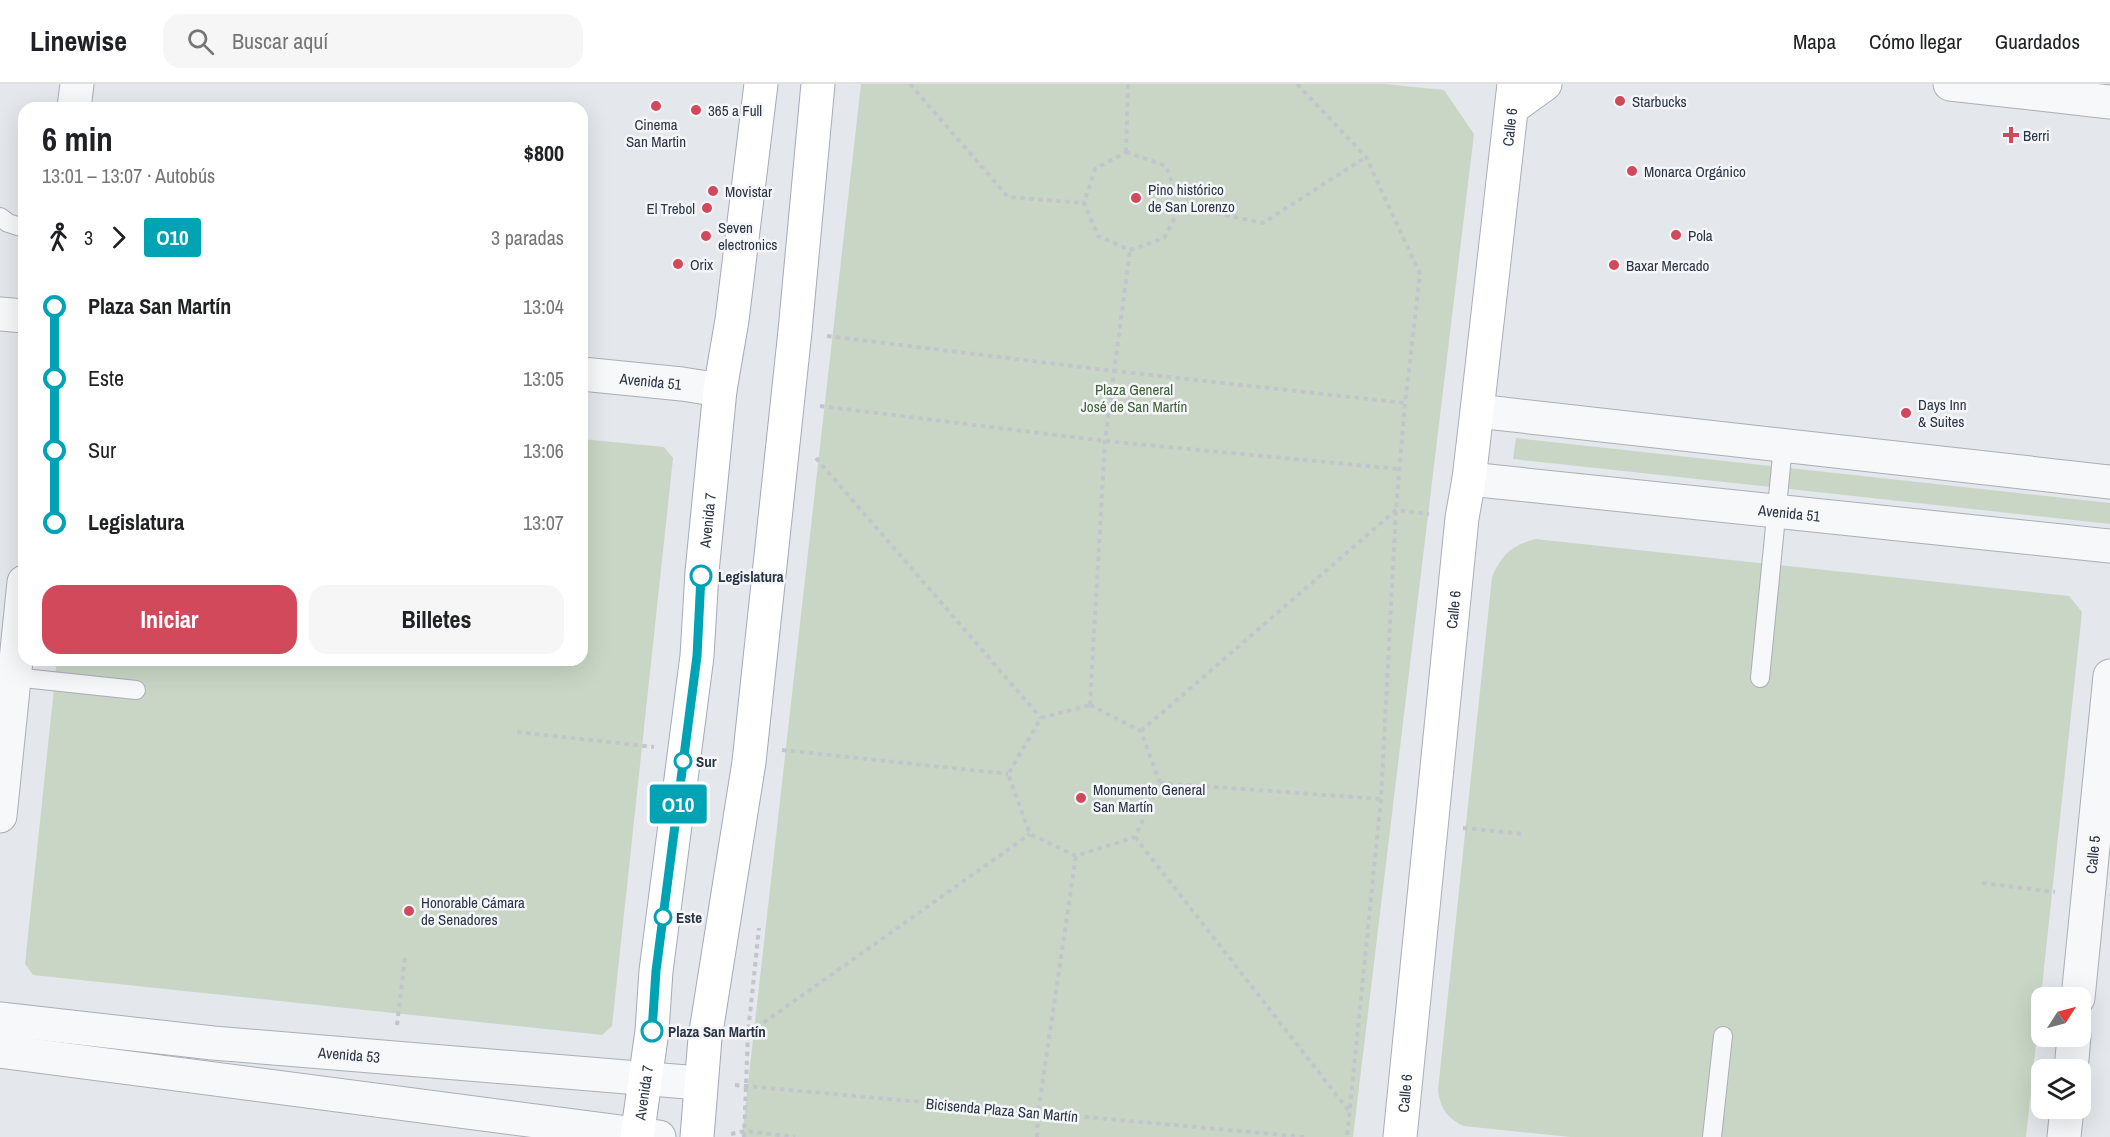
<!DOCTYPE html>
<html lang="es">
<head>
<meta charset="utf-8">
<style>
	body { margin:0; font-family:"Archivo Narrow",sans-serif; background:#f6f6f6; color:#202124; height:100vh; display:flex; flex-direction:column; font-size:22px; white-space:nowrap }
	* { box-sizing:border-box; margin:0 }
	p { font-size:20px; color:#757577 }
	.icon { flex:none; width:33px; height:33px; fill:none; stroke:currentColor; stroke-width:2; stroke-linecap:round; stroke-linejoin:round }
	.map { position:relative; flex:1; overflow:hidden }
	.sheet { position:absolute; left:18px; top:18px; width:570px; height:564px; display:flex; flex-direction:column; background:#fff; border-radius:18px; box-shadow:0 6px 24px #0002 }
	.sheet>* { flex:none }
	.badge { padding:0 12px; border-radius:4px; font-size:21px; line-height:39px }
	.needle { width:39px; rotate:54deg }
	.fabs { position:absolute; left:2031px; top:903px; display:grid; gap:12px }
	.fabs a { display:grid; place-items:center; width:60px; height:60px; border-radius:12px; background:#fff; box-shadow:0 6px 24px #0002; font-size:30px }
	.map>.badge { position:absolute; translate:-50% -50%; box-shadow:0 0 0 3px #fff }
	.legs { display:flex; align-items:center; gap:9px; height:66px; padding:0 24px; font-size:20px }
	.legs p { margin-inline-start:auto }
	.summary { display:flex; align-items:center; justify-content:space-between; height:102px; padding:0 24px }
	h1 { font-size:33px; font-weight:700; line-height:45px }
	.action { display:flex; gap:12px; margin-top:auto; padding:12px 24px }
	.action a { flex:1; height:69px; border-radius:18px; background:#d1495b; color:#fff; font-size:24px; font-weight:700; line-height:69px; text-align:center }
	.action a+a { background:#f6f6f6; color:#202124 }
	ul { padding:0 24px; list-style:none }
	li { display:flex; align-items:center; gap:21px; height:72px; font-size:22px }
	li i { display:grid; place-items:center; width:9px; height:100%; margin:0 8px; background:currentColor }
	li i::after { content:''; width:15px; height:15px; margin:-8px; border:4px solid; border-radius:50%; background:#fff }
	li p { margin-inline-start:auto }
	li:first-child i { background:linear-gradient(#0000 50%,currentColor 0) }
	li:last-child i { background:linear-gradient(currentColor 50%,#0000 0) }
	header { display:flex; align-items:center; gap:36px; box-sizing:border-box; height:84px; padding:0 30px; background:#fff; border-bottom:2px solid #e0e0e0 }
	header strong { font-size:28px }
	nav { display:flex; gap:33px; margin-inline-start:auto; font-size:21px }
	.search { width:420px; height:54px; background:#f6f6f6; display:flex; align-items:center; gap:15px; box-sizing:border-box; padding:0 21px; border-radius:18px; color:#757577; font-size:22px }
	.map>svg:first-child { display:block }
	.green { fill:#c9d6c5 }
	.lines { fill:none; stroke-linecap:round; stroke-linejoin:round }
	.service-casing { stroke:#a9aeb7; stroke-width:20 }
	.minor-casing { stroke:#a9aeb7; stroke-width:35 }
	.tertiary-casing { stroke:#a9aeb7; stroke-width:35 }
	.secondary-casing { stroke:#a9aeb7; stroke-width:35 }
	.primary-casing { stroke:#a3abb8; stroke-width:35 }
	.path { stroke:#c2c5cb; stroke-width:4; stroke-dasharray:4.5 4.5; stroke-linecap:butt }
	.service { stroke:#f7f8fa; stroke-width:18 }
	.minor { stroke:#f7f8fa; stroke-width:33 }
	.tertiary { stroke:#f7f8fa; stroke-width:33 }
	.secondary { stroke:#fff; stroke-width:33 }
	.primary { stroke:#fff; stroke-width:33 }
	.line-1-casing { stroke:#fff; stroke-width:14 }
	.line-1 { stroke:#00a3b4; stroke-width:9 }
	.poi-dot { fill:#d1495b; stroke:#f4f6f9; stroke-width:2 }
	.stop-1-dot { fill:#fff; stroke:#00a3b4; stroke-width:3 }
	.labels { text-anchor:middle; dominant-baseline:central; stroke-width:5; stroke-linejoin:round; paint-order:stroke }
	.poi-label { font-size:15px; fill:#2b3445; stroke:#f4f6f9; text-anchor:start }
	.street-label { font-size:15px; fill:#2b3445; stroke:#f4f6f9 }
	.park-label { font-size:15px; fill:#3f6138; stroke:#f4f6f9 }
	.stop-label { font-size:15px; font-weight:bold; fill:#2b3445; stroke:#f4f6f9; text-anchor:start }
</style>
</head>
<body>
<header>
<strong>Linewise</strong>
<div class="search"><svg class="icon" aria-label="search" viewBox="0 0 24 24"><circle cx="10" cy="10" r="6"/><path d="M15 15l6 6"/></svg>Buscar aquí</div>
<nav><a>Mapa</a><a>Cómo llegar</a><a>Guardados</a></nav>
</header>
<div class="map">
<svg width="2110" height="1053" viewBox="0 0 2110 1053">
	<rect width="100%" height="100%" fill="#e4e7ec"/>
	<!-- green -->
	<g class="green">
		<path d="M 861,0 L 1384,0 L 1444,6 L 1474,50 L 1353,1053 L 742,1053 Z"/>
		<path d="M 1516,354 L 2110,419 L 2110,440 L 1513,375 Z"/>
		<path d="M 582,355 L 664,363 L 673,374 L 612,942 L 602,951 L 33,891 L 25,880 L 57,576 L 582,576 Z"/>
		<path d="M 1535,455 L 2069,512 L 2082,528 L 2026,1053 L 1570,1053 L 1464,1042 C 1447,1035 1440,1023 1438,1006 L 1492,493 C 1502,470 1511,462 1535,455 Z"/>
	</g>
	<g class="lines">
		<defs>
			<g id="service">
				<path d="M 0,133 L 8,139 L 24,144"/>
				<path d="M 14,593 L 136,606"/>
				<path d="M 1760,594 L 1783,362"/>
				<path d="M 1712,1053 L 1723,952"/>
			</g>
			<g id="minor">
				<path d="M 1950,0 L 2110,18"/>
				<path d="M 74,24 L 77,0"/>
				<path d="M 0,732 L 24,498"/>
				<path id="s1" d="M 2078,914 L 2110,592"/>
				<path d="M 2071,986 L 2074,952"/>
				<path d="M 2064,1053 L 2067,1024"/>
			</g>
			<g id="tertiary">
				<path d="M 0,230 L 24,232"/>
				<path id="s2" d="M 582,290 L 682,300 L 720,306"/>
				<path d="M 1477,327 L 2110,398"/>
				<path id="s3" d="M 1469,395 L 2110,462"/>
				<path id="s4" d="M 0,935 L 213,959 L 699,999"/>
				<path d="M 0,967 L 659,1053"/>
			</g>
			<g id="secondary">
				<path d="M 1513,23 L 1545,0"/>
				<path id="s5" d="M 1400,1053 L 1462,434 L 1469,395 L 1477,327 L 1514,0"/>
			</g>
			<g id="primary">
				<path id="s6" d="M 637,1053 L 652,947 L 656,887 L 697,572 L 702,488 L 720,306 L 732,236 L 761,0"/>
				<path d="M 697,1053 L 705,954 L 749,678 L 795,247 L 818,0"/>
			</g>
		</defs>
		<!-- service casing -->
		<use href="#service" class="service-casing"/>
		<!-- minor casing -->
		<use href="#minor" class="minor-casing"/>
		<!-- tertiary casing -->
		<use href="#tertiary" class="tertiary-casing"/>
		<!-- secondary casing -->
		<use href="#secondary" class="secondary-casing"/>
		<!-- primary casing -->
		<use href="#primary" class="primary-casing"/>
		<!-- path -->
		<g class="path">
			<path d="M 910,0 L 1008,113 L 1084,119"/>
			<path d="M 1297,0 L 1366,73 L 1420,190 L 1405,319 L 1396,426 L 1381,715 L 1347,1053"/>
			<path d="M 1126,68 L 1166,82 L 1181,122 L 1164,154 L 1130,166 L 1098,152 L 1084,119 L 1095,85 Z"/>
			<path d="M 1126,68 L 1128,0"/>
			<path d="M 1181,122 L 1263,139 L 1366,73"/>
			<path d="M 827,252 L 1114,287 L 1405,319"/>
			<path d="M 820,322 L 1105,357 L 1399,385"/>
			<path d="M 816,374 L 1041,634"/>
			<path d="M 1090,621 L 1141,647 L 1160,699 L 1135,753 L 1076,772 L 1030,750 L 1008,690 L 1041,634 Z"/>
			<path d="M 1090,621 L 1105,357 L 1130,166"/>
			<path d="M 1141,647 L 1396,426 L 1429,430"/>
			<path d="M 517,648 L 654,663"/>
			<path d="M 782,666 L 1008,690"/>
			<path d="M 1160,699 L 1381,715"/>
			<path d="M 1463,744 L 1525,750"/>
			<path d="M 1135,753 L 1349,1027"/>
			<path d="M 1982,799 L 2055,808"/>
			<path d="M 397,941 L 405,873"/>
			<path d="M 749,949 L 1030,750"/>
			<path d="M 735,1001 L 1305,1053"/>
			<path d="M 731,1050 L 745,1047 L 795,1053"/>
			<path d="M 744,1053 L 748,949 L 759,844"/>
			<path d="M 1037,1053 L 1038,1029 L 1076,772"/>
		</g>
		<!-- service -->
		<use href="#service" class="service"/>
		<!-- minor -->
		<use href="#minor" class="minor"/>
		<!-- tertiary -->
		<use href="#tertiary" class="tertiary"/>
		<!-- secondary -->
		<use href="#secondary" class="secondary"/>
		<!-- primary -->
		<use href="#primary" class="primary"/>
	</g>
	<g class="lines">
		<defs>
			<path id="line-1" d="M 652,947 L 656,887 L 697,572 L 701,492"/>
		</defs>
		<!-- line-1 casing -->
		<use href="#line-1" class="line-1-casing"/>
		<!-- line-1 -->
		<use href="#line-1" class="line-1"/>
	</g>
	<!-- markers -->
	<g class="poi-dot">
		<circle cx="1620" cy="17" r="6"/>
		<circle cx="656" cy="22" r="6"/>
		<circle cx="696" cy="26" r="6"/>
		<path d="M2008 42h6v6h6v6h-6v6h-6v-6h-6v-6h6z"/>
		<circle cx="1632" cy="87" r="6"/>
		<circle cx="713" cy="107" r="6"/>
		<circle cx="1136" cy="114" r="6"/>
		<circle cx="707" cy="124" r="6"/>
		<circle cx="1676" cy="151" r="6"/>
		<circle cx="706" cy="152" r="6"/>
		<circle cx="678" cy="180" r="6"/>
		<circle cx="1614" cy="181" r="6"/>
		<circle cx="1906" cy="329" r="6"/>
		<circle cx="1081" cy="714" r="6"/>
		<circle cx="409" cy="827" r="6"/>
	</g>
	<g class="stop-1-dot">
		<circle cx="701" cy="492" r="10"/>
		<circle cx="683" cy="677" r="8"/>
		<circle cx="663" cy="833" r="8"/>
		<circle cx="652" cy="947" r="10"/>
	</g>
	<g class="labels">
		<!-- poi labels -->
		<g class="poi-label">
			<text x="1632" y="17">Starbucks</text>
			<text x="708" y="26">365 a Full</text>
			<text x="656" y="40" text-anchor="middle">Cinema<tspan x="656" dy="17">San Martin</tspan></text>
			<text x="2023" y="51">Berri</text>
			<text x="1644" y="87">Monarca Orgánico</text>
			<text x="1148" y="105">Pino histórico<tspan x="1148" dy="17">de San Lorenzo</tspan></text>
			<text x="725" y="107">Movistar</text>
			<text x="695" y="124" text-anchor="end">El Trebol</text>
			<text x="718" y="143">Seven<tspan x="718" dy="17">electronics</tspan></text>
			<text x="1688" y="151">Pola</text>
			<text x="690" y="180">Orix</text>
			<text x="1626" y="181">Baxar Mercado</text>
			<text x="1918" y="320">Days Inn<tspan x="1918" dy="17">&amp; Suites</tspan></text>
			<text x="1093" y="705">Monumento General<tspan x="1093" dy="17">San Martín</tspan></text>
			<text x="421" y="818">Honorable Cámara<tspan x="421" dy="17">de Senadores</tspan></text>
		</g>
		<!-- street labels -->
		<g class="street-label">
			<text stroke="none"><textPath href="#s5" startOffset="1016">Calle 6</textPath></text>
			<text stroke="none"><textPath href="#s2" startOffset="69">Avenida 51</textPath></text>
			<text stroke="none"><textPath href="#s3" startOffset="322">Avenida 51</textPath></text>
			<text stroke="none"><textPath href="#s6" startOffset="621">Avenida 7</textPath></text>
			<text stroke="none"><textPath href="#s5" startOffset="530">Calle 6</textPath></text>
			<text stroke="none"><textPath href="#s1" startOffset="144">Calle 5</textPath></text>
			<text stroke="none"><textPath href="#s4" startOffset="351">Avenida 53</textPath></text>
			<text stroke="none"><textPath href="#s6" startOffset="45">Avenida 7</textPath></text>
			<text stroke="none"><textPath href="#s5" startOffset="44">Calle 6</textPath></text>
			<text transform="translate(1002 1026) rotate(5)">Bicisenda Plaza San Martín</text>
		</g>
		<!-- park labels -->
		<g class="park-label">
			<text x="1134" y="305">Plaza General<tspan x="1134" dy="17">José de San Martín</tspan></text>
		</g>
		<!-- stop labels -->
		<g class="stop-label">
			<text x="718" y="492">Legislatura</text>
			<text x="696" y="677">Sur</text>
			<text x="676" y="833">Este</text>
			<text x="668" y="947">Plaza San Martín</text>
		</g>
	</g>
</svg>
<div class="fabs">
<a><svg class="needle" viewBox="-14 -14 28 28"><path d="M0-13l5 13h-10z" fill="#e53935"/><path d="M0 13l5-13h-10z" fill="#757577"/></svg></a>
<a><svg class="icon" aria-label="layers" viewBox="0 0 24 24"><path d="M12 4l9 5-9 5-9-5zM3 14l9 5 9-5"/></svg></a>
</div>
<b class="badge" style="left:678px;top:720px;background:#00a3b4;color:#fff">O10</b>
<section class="sheet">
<div class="summary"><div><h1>6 min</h1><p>13:01 – 13:07 · Autobús</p></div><b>$800</b></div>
<div class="legs"><svg class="icon" aria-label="walk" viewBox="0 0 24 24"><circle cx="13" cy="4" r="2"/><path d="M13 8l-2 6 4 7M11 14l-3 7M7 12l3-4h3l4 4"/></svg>3<svg class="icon" aria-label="forward" viewBox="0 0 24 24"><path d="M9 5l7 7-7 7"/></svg><b class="badge" style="background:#00a3b4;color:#fff">O10</b><p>3 paradas</p></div>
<ul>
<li><i style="color:#00a3b4"></i><b>Plaza San Martín</b><p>13:04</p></li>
<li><i style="color:#00a3b4"></i><span>Este</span><p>13:05</p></li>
<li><i style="color:#00a3b4"></i><span>Sur</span><p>13:06</p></li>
<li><i style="color:#00a3b4"></i><b>Legislatura</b><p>13:07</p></li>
</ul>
<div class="action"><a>Iniciar</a><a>Billetes</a></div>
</section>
</div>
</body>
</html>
